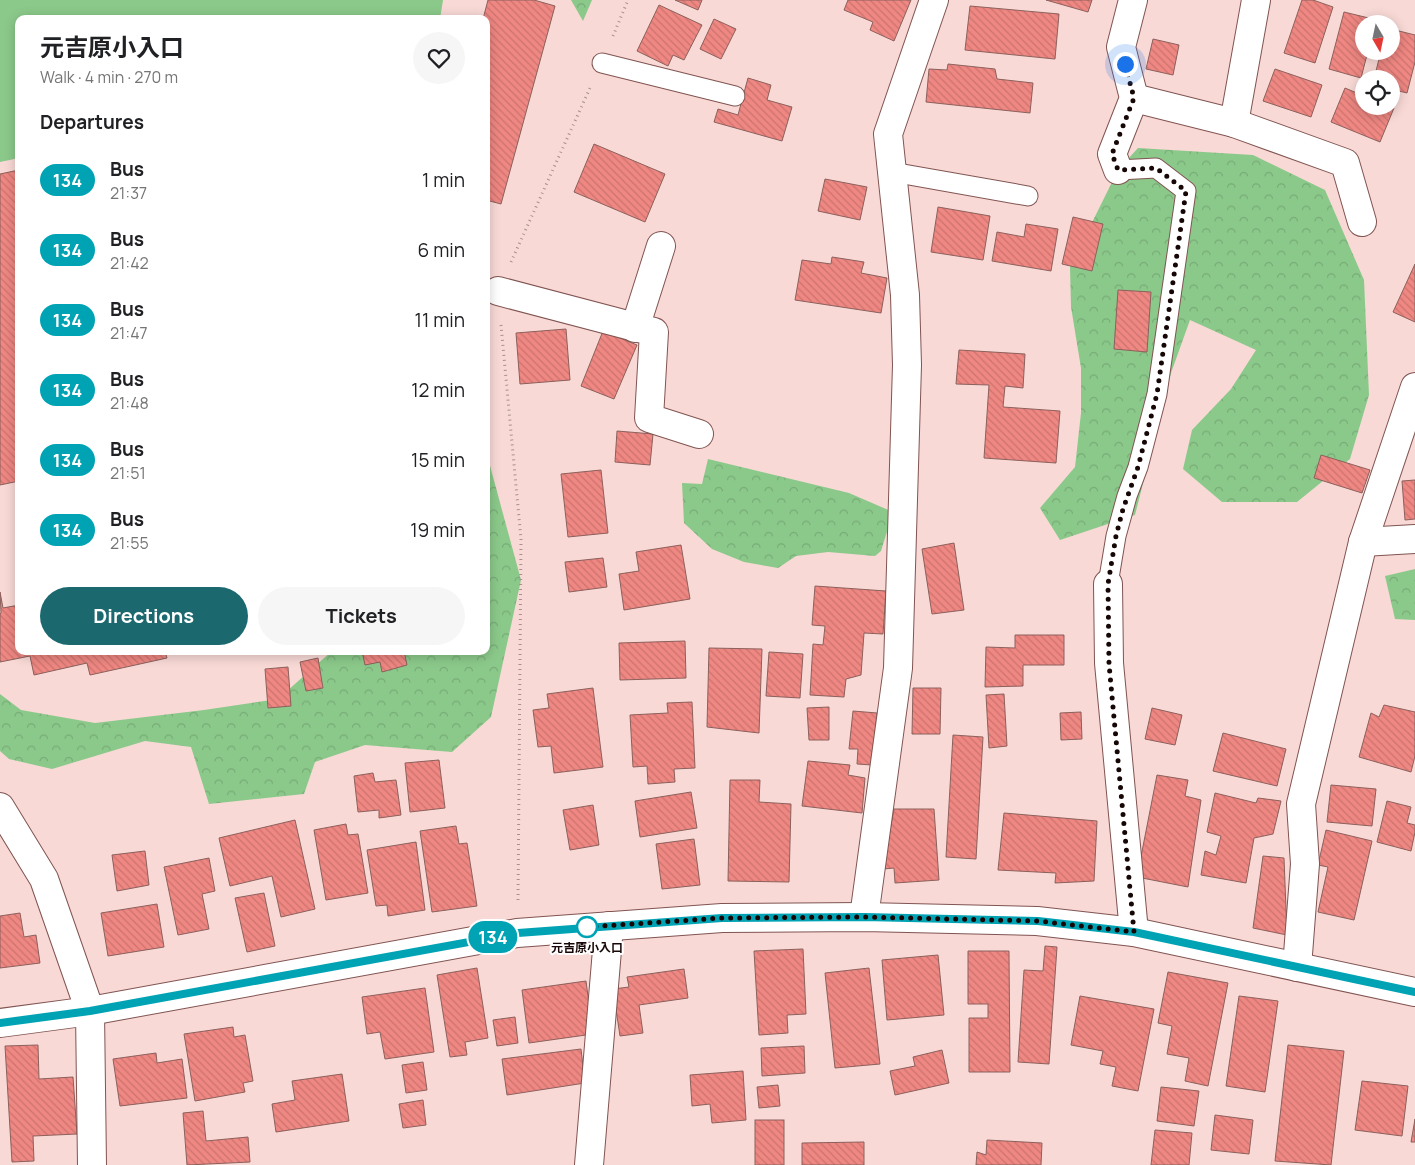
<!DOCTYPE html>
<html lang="en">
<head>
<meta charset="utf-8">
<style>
	body { margin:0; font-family:Manrope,"Noto Sans JP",sans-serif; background:#f6f6f6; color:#202124; height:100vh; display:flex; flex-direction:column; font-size:19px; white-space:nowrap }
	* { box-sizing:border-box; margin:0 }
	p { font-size:16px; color:#757577 }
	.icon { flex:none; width:28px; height:28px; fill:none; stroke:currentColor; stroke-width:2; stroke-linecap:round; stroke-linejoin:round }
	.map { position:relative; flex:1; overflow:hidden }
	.drawer { position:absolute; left:15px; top:15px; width:475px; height:640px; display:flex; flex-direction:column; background:#fff; border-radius:10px; box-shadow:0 2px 12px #0003 }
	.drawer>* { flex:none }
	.badge { padding:0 10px; border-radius:16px; font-size:18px; line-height:32px }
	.needle { width:32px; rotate:171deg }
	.tools { position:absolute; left:1355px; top:15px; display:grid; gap:10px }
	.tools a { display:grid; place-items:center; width:45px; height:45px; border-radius:50%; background:#fff; box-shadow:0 2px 12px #0003; font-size:25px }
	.you { position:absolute; width:25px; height:25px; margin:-12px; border:4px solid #fff; border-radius:50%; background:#1a73e8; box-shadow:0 0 0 8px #1a73e833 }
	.map>.badge { position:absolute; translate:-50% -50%; box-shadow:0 0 0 2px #fff }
	h2 { padding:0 25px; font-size:19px; line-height:45px }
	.round { display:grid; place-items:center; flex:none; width:52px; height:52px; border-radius:26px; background:#f6f6f6 }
	.overview { display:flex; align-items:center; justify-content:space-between; height:85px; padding:0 25px }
	h1 { font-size:24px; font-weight:700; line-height:38px }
	.button { display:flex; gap:10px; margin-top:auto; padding:10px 25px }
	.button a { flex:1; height:58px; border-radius:30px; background:#1b686f; color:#fff; font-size:20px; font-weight:700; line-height:58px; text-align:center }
	.button a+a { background:#f6f6f6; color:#202124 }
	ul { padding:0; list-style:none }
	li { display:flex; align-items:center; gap:15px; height:70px; padding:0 25px }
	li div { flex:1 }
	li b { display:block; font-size:19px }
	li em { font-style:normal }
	li .badge { min-width:55px; font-weight:700; text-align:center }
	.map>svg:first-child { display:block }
	.green { fill:#8bc98a }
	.forest { fill:url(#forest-crowns) }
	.building { fill:url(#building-back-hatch); stroke:#8c605c }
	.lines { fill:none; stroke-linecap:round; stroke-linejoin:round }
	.service-casing { stroke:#805451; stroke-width:21 }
	.minor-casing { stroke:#805451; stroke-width:30 }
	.secondary-casing { stroke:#805451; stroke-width:30 }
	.path { stroke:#a98f8d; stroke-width:3; stroke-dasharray:1 4; stroke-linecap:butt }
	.service { stroke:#fff; stroke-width:19 }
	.minor { stroke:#fff; stroke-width:28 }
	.secondary { stroke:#fff; stroke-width:28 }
	.line-casing { stroke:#fff; stroke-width:11 }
	.line { stroke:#00a3b4; stroke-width:8 }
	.walk { stroke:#160706; stroke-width:5; stroke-dasharray:0 9 }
	.stop-dot { fill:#fff; stroke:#00a3b4; stroke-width:2.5 }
	.labels { text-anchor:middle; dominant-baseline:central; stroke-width:4; stroke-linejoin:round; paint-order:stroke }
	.stop-label { font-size:12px; font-weight:bold; fill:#160706; stroke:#fff }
</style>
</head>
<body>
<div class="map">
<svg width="1415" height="1165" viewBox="0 0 1415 1165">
	<defs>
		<pattern id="forest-crowns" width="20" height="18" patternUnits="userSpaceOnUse" patternTransform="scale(1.25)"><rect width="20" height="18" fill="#8bc98a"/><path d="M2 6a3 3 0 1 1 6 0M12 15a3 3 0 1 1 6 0" fill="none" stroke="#77ab76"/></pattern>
		<pattern id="building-back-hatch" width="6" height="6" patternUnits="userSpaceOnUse" patternTransform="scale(1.25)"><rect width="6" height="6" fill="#ef8782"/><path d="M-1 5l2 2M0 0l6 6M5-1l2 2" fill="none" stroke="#cc736f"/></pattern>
	</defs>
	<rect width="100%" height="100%" fill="#f8d9d6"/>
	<!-- green -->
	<path class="green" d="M 0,0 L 443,0 L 440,19 L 19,19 L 19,158 L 0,162 Z"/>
	<!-- forest -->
	<g class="forest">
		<path d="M 571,0 L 592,0 L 583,21 Z"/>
		<path d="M 1138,148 L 1253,155 L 1325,190 L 1364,280 L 1369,395 L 1350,459 L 1297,502 L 1222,502 L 1183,469 L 1192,430 L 1231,389 L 1256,350 L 1190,320 L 1171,373 L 1135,515 L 1060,540 L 1040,508 L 1075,467 L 1081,413 L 1081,368 L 1071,307 L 1070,267 L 1118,170 Z"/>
		<path d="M 486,451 L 521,580 L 491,717 L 452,752 L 365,745 L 315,762 L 304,794 L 209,804 L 191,747 L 145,741 L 52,769 L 9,759 L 0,751 L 0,694 L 21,710 L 95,723 L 204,710 L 278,699 L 332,651 L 486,651 Z"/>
		<path d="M 708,459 L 849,493 L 893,512 L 881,551 L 875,556 L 828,552 L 796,556 L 778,568 L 744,562 L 712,549 L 684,523 L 682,483 L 702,484 Z"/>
		<path d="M 1415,569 L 1415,620 L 1395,619 L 1385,576 Z"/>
	</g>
	<!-- building -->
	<g class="building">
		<path d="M 488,0 L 534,0 L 555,6 L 501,204 L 486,200 L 486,19 L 483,19 Z"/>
		<path d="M 675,0 L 702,0 L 698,10 Z"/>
		<path d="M 848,0 L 911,0 L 894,41 L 870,30 L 873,22 L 844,10 Z"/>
		<path d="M 1046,0 L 1092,0 L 1088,12 Z"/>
		<path d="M 1302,0 L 1313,0 L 1333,7 L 1315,63 L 1284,53 Z"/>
		<path d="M 659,5 L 702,25 L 684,60 L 673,55 L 668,66 L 637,51 Z"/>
		<path d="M 970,6 L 1059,14 L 1055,59 L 965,50 Z"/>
		<path d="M 1344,12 L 1377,20 L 1376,24 L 1364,24 L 1364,51 L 1368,51 L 1361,78 L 1329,69 Z"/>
		<path d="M 714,19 L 736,29 L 721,59 L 700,49 Z"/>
		<path d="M 1391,29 L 1415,35 L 1415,62 L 1407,93 L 1391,89 L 1391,79 L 1374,79 L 1381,51 L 1391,51 Z"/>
		<path d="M 1153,39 L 1179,45 L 1173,75 L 1146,69 Z"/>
		<path d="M 948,64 L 995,69 L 997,79 L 1033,83 L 1030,113 L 926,102 L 929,69 L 947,70 Z"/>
		<path d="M 1275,69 L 1322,85 L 1311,117 L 1263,101 Z"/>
		<path d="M 748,78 L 771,85 L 767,100 L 792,107 L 782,141 L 714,122 L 718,109 L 738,115 Z"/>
		<path d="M 1345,88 L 1364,96 L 1364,106 L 1390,106 L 1394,108 L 1380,142 L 1331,122 Z"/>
		<path d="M 594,144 L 665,174 L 645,222 L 574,192 Z"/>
		<path d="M 19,170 L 19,481 L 0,485 L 0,174 Z"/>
		<path d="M 825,179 L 867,187 L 860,220 L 818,211 Z"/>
		<path d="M 938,207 L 990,216 L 983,260 L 931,252 Z"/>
		<path d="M 1073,217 L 1103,224 L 1092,271 L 1062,264 Z"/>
		<path d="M 1026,224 L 1058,229 L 1051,271 L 992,261 L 997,232 L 1024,237 Z"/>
		<path d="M 832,257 L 864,262 L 861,273 L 887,278 L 881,313 L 795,300 L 802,260 L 831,264 Z"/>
		<path d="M 1415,264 L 1415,322 L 1393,312 Z"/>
		<path d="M 1118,290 L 1151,292 L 1147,352 L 1114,349 Z"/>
		<path d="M 566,329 L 570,380 L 520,384 L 516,333 Z"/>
		<path d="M 603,331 L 637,345 L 614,399 L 581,386 Z"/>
		<path d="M 959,350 L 1025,354 L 1023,388 L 1005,386 L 1003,407 L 1060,411 L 1056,463 L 984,458 L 989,385 L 956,384 Z"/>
		<path d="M 617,431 L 653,434 L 650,465 L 615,462 Z"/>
		<path d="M 1321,455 L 1370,470 L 1362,493 L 1314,478 Z"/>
		<path d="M 601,470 L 608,533 L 568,537 L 561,474 Z"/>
		<path d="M 1415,480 L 1415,519 L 1405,520 L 1402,481 Z"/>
		<path d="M 954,543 L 964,610 L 932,614 L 922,549 Z"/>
		<path d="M 681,545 L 690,599 L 624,610 L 619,574 L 639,571 L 636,552 Z"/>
		<path d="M 603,558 L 607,587 L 569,592 L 565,562 Z"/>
		<path d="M 815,586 L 886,591 L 883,634 L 864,633 L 861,675 L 846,679 L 844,697 L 810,695 L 813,644 L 823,645 L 825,626 L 812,625 Z"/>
		<path d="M 0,592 L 3,608 L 19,605 L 19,651 L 165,651 L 167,658 L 90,675 L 87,663 L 34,675 L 30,656 L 0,662 L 0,614 L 1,613 Z"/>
		<path d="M 1015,635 L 1064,635 L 1064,665 L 1023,665 L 1023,686 L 985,687 L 986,647 L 1015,648 Z"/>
		<path d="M 685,641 L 686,678 L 620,680 L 619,643 Z"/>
		<path d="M 709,648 L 762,649 L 759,733 L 707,727 Z"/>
		<path d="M 362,651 L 404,651 L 407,665 L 382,672 L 380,662 L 365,665 Z"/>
		<path d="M 769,652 L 803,654 L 800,698 L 766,696 Z"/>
		<path d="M 318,658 L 323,688 L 306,691 L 300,662 Z"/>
		<path d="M 288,667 L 291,706 L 268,708 L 265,669 Z"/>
		<path d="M 593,688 L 603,767 L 554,773 L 551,746 L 538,747 L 533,710 L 549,708 L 547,694 Z"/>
		<path d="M 913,688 L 941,688 L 940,734 L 912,734 Z"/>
		<path d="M 1004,694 L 1007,746 L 989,748 L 986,695 Z"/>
		<path d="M 692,702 L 695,768 L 674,769 L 675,782 L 648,784 L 647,766 L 633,767 L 630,715 L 668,713 L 667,703 Z"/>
		<path d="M 1384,705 L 1415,712 L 1415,756 L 1411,772 L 1359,757 L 1371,713 L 1379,717 Z"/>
		<path d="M 829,707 L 829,740 L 809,740 L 807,708 Z"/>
		<path d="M 1152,708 L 1182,715 L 1175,745 L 1145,739 Z"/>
		<path d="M 853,711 L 877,713 L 872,765 L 857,764 L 858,749 L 849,749 Z"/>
		<path d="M 1081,712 L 1082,739 L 1061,740 L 1060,713 Z"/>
		<path d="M 1223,733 L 1286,749 L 1277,786 L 1213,771 Z"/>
		<path d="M 953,735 L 983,737 L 976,859 L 946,857 Z"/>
		<path d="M 439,760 L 445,808 L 410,812 L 405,763 Z"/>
		<path d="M 808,761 L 850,765 L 848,775 L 865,778 L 862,813 L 802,806 Z"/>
		<path d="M 373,773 L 375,782 L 396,780 L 401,815 L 379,818 L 379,810 L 358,812 L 354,776 Z"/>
		<path d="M 1157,775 L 1188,780 L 1185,796 L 1201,800 L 1188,887 L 1137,877 Z"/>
		<path d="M 730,780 L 760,780 L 759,802 L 791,804 L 789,882 L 728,881 Z"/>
		<path d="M 1331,785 L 1376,789 L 1372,826 L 1327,822 Z"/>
		<path d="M 691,792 L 697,828 L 640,837 L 635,801 Z"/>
		<path d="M 1215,793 L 1256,803 L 1258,798 L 1281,801 L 1273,834 L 1254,838 L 1246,883 L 1201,875 L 1205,851 L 1216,855 L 1221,836 L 1207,832 Z"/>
		<path d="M 1387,801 L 1411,807 L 1407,823 L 1415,825 L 1415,832 L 1411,851 L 1377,842 Z"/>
		<path d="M 593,805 L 599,845 L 570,850 L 563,810 Z"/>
		<path d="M 894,809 L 934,809 L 939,880 L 895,883 L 894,868 L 883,869 Z"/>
		<path d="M 1004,813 L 1097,821 L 1094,881 L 1055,883 L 1056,873 L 998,870 Z"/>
		<path d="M 295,820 L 315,909 L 281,917 L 272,876 L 230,886 L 219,838 Z"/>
		<path d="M 346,824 L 348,835 L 358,834 L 368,893 L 326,900 L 314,830 Z"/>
		<path d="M 456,826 L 459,844 L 467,843 L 477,906 L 432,912 L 420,831 Z"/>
		<path d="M 1326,830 L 1372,841 L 1354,920 L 1318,912 L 1328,867 L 1318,865 Z"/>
		<path d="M 694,839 L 700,885 L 662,889 L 656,844 Z"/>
		<path d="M 416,842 L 425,910 L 388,916 L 387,905 L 376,906 L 367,850 Z"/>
		<path d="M 145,851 L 149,885 L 117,891 L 112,855 Z"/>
		<path d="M 1263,856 L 1284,858 L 1287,935 L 1253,928 Z"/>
		<path d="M 209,858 L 215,891 L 202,894 L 209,929 L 178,935 L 164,867 Z"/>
		<path d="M 264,893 L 275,946 L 247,952 L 235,898 Z"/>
		<path d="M 157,904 L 164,947 L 108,956 L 101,913 Z"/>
		<path d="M 20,913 L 24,937 L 36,935 L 40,963 L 0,968 L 0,916 Z"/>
		<path d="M 1045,946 L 1057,947 L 1049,1064 L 1018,1062 L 1024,970 L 1043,971 Z"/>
		<path d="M 803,949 L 806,1014 L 787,1015 L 788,1033 L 759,1035 L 754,951 Z"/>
		<path d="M 968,951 L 1009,951 L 1010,1072 L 969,1072 L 969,1018 L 988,1018 L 988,1004 L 968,1004 Z"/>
		<path d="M 938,955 L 944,1015 L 887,1020 L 882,960 Z"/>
		<path d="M 477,968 L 488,1038 L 465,1042 L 467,1055 L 450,1057 L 437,975 Z"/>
		<path d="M 869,968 L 880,1064 L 835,1068 L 825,973 Z"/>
		<path d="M 684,969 L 688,998 L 639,1005 L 643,1033 L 620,1036 L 613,989 L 629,987 L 627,977 Z"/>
		<path d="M 1168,972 L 1228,983 L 1208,1086 L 1185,1081 L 1189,1058 L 1167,1054 L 1172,1026 L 1158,1023 Z"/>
		<path d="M 586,981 L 593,1034 L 529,1043 L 522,990 Z"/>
		<path d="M 425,988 L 434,1052 L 385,1059 L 380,1032 L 367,1034 L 362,997 Z"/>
		<path d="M 1080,996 L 1154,1009 L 1138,1091 L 1112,1086 L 1116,1067 L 1100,1064 L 1103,1051 L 1071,1045 Z"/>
		<path d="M 1239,996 L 1278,1001 L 1265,1092 L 1226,1086 Z"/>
		<path d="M 515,1017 L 518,1043 L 497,1046 L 493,1020 Z"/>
		<path d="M 233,1027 L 234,1037 L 245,1035 L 253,1081 L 243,1083 L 245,1092 L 195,1101 L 184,1034 Z"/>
		<path d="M 38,1045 L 39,1079 L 73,1077 L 77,1134 L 33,1136 L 34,1161 L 12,1162 L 5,1046 Z"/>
		<path d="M 1288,1045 L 1344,1051 L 1331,1165 L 1275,1161 Z"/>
		<path d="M 804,1046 L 805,1073 L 762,1076 L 761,1048 Z"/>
		<path d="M 581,1049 L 585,1083 L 507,1095 L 502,1059 Z"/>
		<path d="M 942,1050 L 949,1083 L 895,1095 L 890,1071 L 915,1066 L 913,1057 Z"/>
		<path d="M 156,1053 L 157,1063 L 182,1059 L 187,1098 L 120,1106 L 113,1059 Z"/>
		<path d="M 423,1062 L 427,1090 L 406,1093 L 402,1065 Z"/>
		<path d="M 743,1071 L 746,1120 L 712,1123 L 710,1104 L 692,1106 L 690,1075 Z"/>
		<path d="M 342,1074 L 349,1121 L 276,1132 L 272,1104 L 295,1100 L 292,1081 Z"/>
		<path d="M 1362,1081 L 1408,1086 L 1402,1136 L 1355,1130 Z"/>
		<path d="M 778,1085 L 780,1106 L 759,1108 L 757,1087 Z"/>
		<path d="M 1161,1087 L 1199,1091 L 1194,1126 L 1157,1121 Z"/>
		<path d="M 423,1100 L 426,1125 L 403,1128 L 399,1104 Z"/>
		<path d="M 203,1111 L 206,1141 L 248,1137 L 250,1162 L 187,1165 L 183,1113 Z"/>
		<path d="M 1215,1115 L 1253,1120 L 1249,1154 L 1211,1150 Z"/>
		<path d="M 1415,1119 L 1415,1142 L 1411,1142 Z"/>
		<rect x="755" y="1120" width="29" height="45"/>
		<path d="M 1155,1130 L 1192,1133 L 1189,1165 L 1151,1165 Z"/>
		<path d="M 987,1140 L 1042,1143 L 1041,1165 L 976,1165 L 977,1152 L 986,1155 Z"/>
		<path d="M 864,1142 L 864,1165 L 802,1165 L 802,1143 Z"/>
	</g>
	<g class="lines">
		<defs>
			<g id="service">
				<path d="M 602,63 L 735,96"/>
				<path d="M 892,172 L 1028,196"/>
				<path d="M 1108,584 L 1116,536 L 1127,496 L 1138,467 L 1157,394 L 1186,191 L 1156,168 L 1118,170"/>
			</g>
			<g id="minor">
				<path d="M 1134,98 L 1234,123 L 1345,163 L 1362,222"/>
				<path d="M 1234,123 L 1256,0"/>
				<path d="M 1118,170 L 1112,154 L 1134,98 L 1121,47 L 1133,0"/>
				<path d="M 498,291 L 654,332 L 649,418 L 699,434"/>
				<path d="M 635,328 L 661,246"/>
				<path d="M 1363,542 L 1415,539"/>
				<path d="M 1108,584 L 1109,663 L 1134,932"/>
				<path d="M 0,807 L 44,879 L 90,1011 L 92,1165"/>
				<path d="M 864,917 L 898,668 L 907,365 L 905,295 L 888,134 L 934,0"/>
				<path d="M 1297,967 L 1305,864 L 1301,804 L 1363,542 L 1415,387"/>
				<path d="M 589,1165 L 609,926"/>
			</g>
			<path id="secondary" d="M 0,1023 L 90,1011 L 517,933 L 722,918 L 864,917 L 1037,921 L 1134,932 L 1415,992"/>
		</defs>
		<!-- service casing -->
		<use href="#service" class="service-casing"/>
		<!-- minor casing -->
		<use href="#minor" class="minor-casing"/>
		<!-- secondary casing -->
		<use href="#secondary" class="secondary-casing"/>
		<!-- path -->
		<g class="path">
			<path d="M 613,36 L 628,0"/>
			<path d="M 511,262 L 590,88"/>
			<path d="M 501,325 L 521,539 L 518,901"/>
		</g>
		<!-- service -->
		<use href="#service" class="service"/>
		<!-- minor -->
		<use href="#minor" class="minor"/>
		<!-- secondary -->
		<use href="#secondary" class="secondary"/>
	</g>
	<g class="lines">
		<defs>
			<path id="line" d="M 0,1023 L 90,1011 L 518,933 L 722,918 L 864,917 L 1038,921 L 1134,932 L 1415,992"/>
		</defs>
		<!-- line casing -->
		<use href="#line" class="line-casing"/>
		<!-- line -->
		<use href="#line" class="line"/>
		<!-- walk -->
		<path class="walk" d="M 587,927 L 722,918 L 864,917 L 1038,921 L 1134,932 L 1109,664 L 1108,584 L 1116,536 L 1123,509 L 1138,467 L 1157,394 L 1186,191 L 1156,168 L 1118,170 L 1112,154 L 1134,98 L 1125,64"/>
	</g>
	<!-- markers -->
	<circle class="stop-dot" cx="587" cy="927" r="10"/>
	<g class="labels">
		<!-- stop labels -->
		<g class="stop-label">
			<text x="587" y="947">元吉原小入口</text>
		</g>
	</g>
</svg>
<div class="tools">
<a><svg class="needle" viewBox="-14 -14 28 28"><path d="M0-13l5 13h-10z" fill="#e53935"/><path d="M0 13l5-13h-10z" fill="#757577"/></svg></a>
<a><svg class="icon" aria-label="locate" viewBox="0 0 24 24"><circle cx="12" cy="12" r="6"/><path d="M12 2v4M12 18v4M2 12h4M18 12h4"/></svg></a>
</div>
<div class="you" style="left:1125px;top:64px"></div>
<b class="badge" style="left:493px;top:937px;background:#00a3b4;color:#fff">134</b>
<section class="drawer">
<div class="overview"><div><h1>元吉原小入口</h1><p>Walk · 4 min · 270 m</p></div><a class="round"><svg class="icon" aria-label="heart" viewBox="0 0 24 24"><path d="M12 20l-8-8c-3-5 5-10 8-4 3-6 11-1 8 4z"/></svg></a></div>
<h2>Departures</h2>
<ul>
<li><span class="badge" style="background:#00a3b4;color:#fff">134</span><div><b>Bus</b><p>21:37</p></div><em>1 min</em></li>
<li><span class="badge" style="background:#00a3b4;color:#fff">134</span><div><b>Bus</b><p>21:42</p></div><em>6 min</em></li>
<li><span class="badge" style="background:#00a3b4;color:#fff">134</span><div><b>Bus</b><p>21:47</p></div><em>11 min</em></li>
<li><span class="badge" style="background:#00a3b4;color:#fff">134</span><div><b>Bus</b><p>21:48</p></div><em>12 min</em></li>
<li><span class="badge" style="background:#00a3b4;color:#fff">134</span><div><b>Bus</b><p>21:51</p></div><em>15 min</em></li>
<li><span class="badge" style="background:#00a3b4;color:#fff">134</span><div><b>Bus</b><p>21:55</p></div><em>19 min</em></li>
</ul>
<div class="button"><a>Directions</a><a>Tickets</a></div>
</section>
</div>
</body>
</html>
